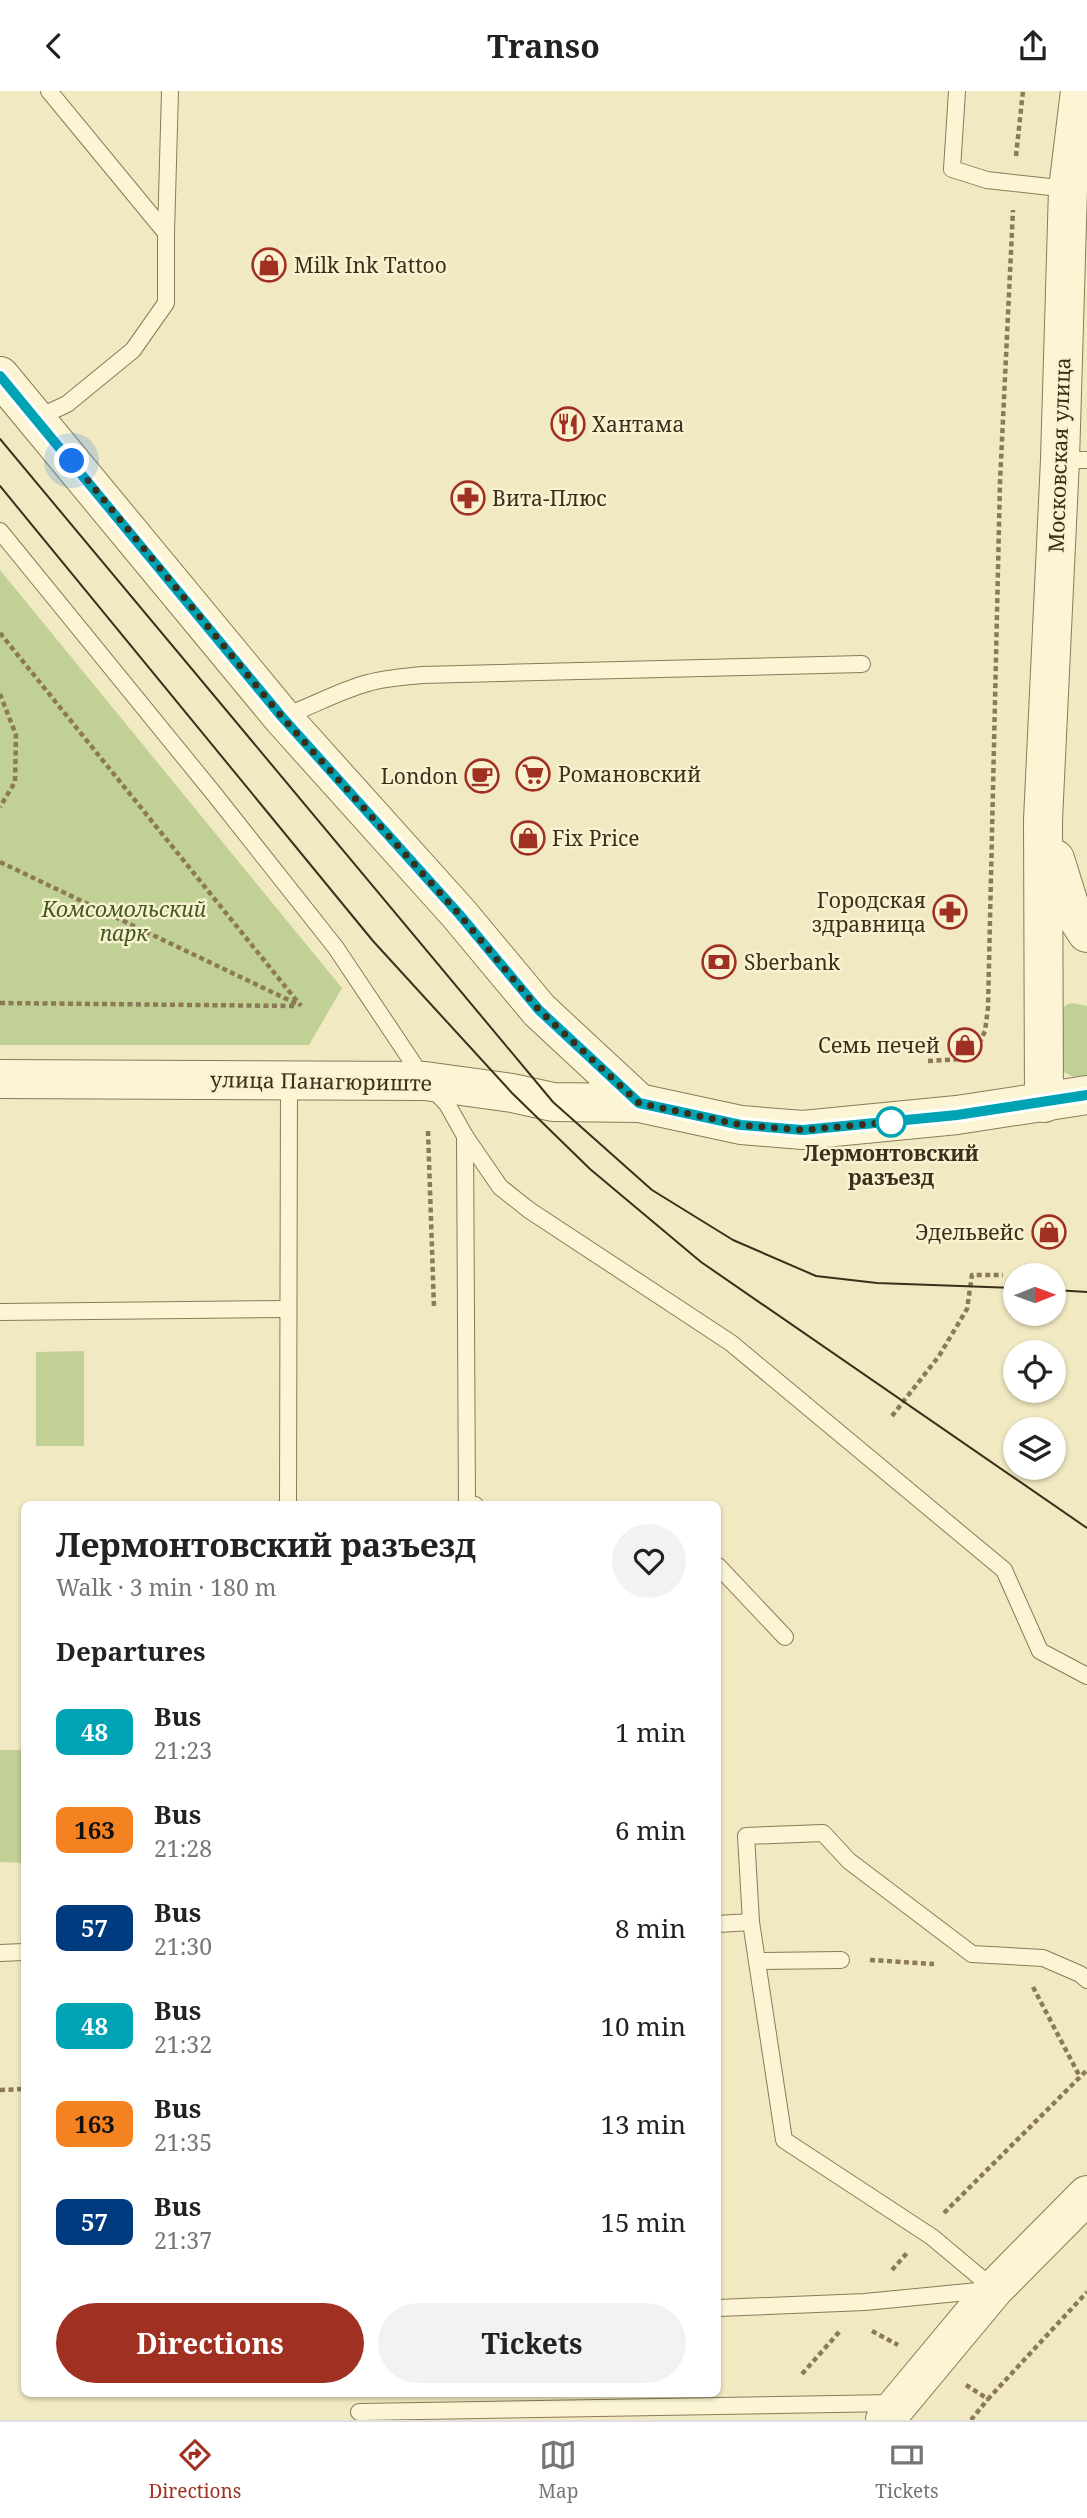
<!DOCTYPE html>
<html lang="en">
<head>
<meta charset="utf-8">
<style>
	body { margin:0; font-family:"Noto Serif",serif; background:#f2f2f2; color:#222; height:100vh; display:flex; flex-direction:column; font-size:26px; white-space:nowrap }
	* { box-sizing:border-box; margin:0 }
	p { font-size:23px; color:#767676 }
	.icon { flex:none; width:38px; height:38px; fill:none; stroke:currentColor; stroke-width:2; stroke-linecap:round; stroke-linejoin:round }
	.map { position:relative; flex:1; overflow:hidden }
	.side { position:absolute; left:21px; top:1410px; width:700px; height:896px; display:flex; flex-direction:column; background:#fff; border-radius:10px; box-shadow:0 2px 5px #0004 }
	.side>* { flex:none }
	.badge { padding:0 14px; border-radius:10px; font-size:24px; line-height:46px }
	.needle { width:46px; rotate:89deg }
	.fabs { position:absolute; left:1003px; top:1172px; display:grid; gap:14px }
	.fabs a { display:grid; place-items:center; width:63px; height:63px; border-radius:50%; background:#fff; box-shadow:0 2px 5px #0004; font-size:35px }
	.you { position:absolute; width:35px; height:35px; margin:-18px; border:5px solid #fff; border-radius:50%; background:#1a73e8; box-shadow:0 0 0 10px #1a73e833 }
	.map>.badge { position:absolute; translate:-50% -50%; box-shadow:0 0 0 4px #fff }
	h2 { padding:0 35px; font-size:26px; line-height:63px }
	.round { display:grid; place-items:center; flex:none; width:74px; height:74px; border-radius:37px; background:#f2f2f2 }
	.summary { display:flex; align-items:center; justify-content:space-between; height:119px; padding:0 35px }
	h1 { font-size:33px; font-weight:700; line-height:52px }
	.primary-button { display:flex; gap:14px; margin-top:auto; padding:14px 35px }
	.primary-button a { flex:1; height:80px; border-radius:42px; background:#a03122; color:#fff; font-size:28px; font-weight:700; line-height:80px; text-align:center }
	.primary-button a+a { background:#f2f2f2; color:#222 }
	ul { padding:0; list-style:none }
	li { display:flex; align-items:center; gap:21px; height:98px; padding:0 35px }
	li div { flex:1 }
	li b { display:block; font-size:26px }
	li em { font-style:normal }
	li .badge { min-width:77px; font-weight:700; text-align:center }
	header { display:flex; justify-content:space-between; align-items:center; height:91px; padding:0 35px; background:#fff; font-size:32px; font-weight:700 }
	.tabs { display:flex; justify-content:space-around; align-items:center; height:98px; border-top:2px solid #e0e0e0; background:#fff; font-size:19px; color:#767676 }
	.tabs a { display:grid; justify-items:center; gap:4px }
	.tabs .current { color:#a03122 }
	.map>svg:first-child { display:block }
	.green { fill:#c1d094 }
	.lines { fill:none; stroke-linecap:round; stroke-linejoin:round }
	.service-casing { stroke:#8c7a57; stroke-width:18 }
	.tertiary-casing { stroke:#8c7a57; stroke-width:40 }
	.path { stroke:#8c7a57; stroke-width:4.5; stroke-dasharray:5 3.5; stroke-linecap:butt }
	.service { stroke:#fbf5d5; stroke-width:16 }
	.tertiary { stroke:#fbf5d5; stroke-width:38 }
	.tram { stroke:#3b2f1c; stroke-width:2 }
	.line-casing { stroke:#fff; stroke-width:16 }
	.line { stroke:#00a3b4; stroke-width:10 }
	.walk { stroke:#3b2f1c; stroke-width:7; stroke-dasharray:0 12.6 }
	.stop-dot { fill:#fff; stroke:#00a3b4; stroke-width:3.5 }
	.labels { text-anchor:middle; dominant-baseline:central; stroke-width:5; stroke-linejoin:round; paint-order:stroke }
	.poi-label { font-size:21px; fill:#3b2f1c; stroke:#f8f2d1; text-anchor:start }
	.street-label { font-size:21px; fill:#3b2f1c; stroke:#f8f2d1 }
	.park-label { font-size:21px; font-style:italic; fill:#445921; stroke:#f8f2d1 }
	.stop-label { font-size:21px; font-weight:bold; fill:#3b2f1c; stroke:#f8f2d1 }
</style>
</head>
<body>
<header><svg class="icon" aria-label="back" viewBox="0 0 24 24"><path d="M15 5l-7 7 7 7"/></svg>Transo<svg class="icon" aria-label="share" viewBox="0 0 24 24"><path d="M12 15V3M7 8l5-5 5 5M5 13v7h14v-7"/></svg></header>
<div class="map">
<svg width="1087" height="2329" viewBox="0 0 1087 2329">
	<rect width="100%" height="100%" fill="#f1e9c1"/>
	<!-- green -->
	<g class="green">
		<path d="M 0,479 L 342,897 L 309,954 L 0,954 Z"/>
		<path d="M 1072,912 L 1087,915 L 1087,984 L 1074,986 L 1061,980 L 1060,921 L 1066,914 Z"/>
		<path d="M 84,1260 L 84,1355 L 36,1355 L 36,1261 Z"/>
		<path d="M 0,1659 L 24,1659 L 24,1772 L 0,1771 Z"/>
	</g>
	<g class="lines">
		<defs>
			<g id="service">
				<path d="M 49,0 L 166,142"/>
				<path d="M 957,0 L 952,78 L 987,89 L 1068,98"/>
				<path d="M 37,327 L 67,313 L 133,259 L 166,212 L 166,142 L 170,0"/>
				<path d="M 1060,369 L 1087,369"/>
				<path d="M 0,440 L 215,704 L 336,857 L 425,990 L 447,1013 L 465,1045 L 467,1413 L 475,1414"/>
				<path d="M 282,626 C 311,616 338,600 368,592 C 385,587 404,586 422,584 L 862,573"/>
				<path d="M 465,1045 L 500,1096 L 529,1119 L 731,1252 L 1004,1479 L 1040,1560 L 1087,1585"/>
				<path d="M 0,1221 L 287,1218"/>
				<path d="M 288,1414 L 289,989"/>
				<path d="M 718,1475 L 785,1546"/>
				<path d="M 751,1831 L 746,1745 L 823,1742 L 849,1770 L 972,1863 L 1043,1867 L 1080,1883 L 1087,1889"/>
				<path d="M 718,1833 L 751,1831 L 784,2049 L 932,2146 L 994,2198"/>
				<path d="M 0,1862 L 24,1861"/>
				<path d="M 757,1870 L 841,1869"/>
				<path d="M 718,2217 L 865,2211 L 988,2199"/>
				<path d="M 359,2321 L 893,2312"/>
			</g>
			<g id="tertiary">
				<path d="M 0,285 L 282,626 L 459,823 L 539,919 L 639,1012 L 741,1034 L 803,1039 L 957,1024 L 1087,1004"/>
				<path d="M 1055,768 L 1070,816 L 1087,842"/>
				<path d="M 0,988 L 425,990 L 512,1002 L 553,1011 L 639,1012"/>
				<path d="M 1044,1012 L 1043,729 L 1060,369 L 1068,98 L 1080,0"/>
				<path d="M 885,2329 L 994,2198 L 1087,2104"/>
			</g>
		</defs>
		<!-- service casing -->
		<use href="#service" class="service-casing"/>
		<!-- tertiary casing -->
		<use href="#tertiary" class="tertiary-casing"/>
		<!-- path -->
		<g class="path">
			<path d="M 1016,65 L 1023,0"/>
			<path d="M 0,542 L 301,915"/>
			<path d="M 0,603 L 16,644 L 15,691 L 0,716"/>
			<path d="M 0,771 L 297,913"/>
			<path d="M 0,912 L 297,915"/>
			<path d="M 928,970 L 965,968 L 974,964 L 985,940 L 988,917 L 1000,391 L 1013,119"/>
			<path d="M 428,1040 L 434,1217"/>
			<path d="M 892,1325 L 939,1265 L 967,1218 L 972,1184 L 1003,1184"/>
			<path d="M 870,1869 L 934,1873"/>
			<path d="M 1033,1896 L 1080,1986"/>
			<path d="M 0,1999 L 24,1998"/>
			<path d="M 944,2122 L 1087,1979"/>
			<path d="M 892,2179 L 907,2162"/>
			<path d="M 872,2240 L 898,2254"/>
			<path d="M 802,2283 L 840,2240"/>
			<path d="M 966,2294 L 988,2308 L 1087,2201"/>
			<path d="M 971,2329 L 988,2308"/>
		</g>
		<!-- service -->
		<use href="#service" class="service"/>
		<!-- tertiary -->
		<use href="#tertiary" class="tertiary"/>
		<!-- tram -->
		<g class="tram">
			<path d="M 0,348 L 553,1011 L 652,1099 L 733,1149 L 816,1185 L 877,1192 L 1015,1197"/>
			<path d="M 0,395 L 373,850 L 512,1002 L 590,1078 L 701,1171 L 1087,1437"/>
			<path d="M 1054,1199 L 1087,1201"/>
		</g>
	</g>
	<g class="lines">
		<defs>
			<path id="line" d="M 0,285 L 282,626 L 459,823 L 539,919 L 639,1012 L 741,1034 L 803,1039 L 957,1024 L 1087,1004"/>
		</defs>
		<!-- line casing -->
		<use href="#line" class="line-casing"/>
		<!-- line -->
		<use href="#line" class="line"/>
		<!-- walk -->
		<path class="walk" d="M 72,370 L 282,626 L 459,823 L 539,919 L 639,1012 L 741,1034 L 803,1039 L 891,1031"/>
	</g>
	<!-- icons -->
	<defs>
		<symbol id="shop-ring" viewBox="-11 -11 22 22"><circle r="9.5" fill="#f8f2d1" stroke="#a03122" stroke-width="1.5"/><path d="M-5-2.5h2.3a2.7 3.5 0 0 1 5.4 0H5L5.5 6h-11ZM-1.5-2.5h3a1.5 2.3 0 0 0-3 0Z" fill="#a03122"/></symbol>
		<symbol id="restaurant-ring" viewBox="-11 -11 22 22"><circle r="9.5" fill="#f8f2d1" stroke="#a03122" stroke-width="1.5"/><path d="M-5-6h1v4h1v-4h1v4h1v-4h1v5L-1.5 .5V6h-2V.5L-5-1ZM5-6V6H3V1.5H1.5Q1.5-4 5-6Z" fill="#a03122"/></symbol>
		<symbol id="pharmacy-ring" viewBox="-11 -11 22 22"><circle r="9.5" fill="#f8f2d1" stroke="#a03122" stroke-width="1.5"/><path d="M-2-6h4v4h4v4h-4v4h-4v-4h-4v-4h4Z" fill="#a03122"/></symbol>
		<symbol id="supermarket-ring" viewBox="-11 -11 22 22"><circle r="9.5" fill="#f8f2d1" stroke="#a03122" stroke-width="1.5"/><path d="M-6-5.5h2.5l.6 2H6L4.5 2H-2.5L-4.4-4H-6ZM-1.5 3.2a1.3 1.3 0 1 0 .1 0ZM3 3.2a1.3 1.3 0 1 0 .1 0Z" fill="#a03122"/></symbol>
		<symbol id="cafe-ring" viewBox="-11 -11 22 22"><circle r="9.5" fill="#f8f2d1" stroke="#a03122" stroke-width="1.5"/><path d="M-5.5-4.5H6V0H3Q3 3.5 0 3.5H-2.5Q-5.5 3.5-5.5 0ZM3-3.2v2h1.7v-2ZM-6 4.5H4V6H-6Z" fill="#a03122"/></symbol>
		<symbol id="bank-ring" viewBox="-11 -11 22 22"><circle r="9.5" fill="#f8f2d1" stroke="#a03122" stroke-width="1.5"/><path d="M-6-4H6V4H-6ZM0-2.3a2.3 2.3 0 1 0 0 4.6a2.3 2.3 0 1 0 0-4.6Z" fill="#a03122"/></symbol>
	</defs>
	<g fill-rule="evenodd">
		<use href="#shop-ring" x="250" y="155" width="38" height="38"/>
		<use href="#restaurant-ring" x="549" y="314" width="38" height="38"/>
		<use href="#pharmacy-ring" x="449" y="388" width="38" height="38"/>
		<use href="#supermarket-ring" x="514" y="664" width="38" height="38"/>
		<use href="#cafe-ring" x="463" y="666" width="38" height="38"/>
		<use href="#shop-ring" x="509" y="728" width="38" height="38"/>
		<use href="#pharmacy-ring" x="931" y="802" width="38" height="38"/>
		<use href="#bank-ring" x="700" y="852" width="38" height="38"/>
		<use href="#shop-ring" x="946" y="935" width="38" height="38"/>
		<use href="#shop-ring" x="1030" y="1122" width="38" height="38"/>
	</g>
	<!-- markers -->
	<circle class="stop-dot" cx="891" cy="1031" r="14"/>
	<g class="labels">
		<!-- poi labels -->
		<g class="poi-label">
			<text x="294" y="174">Milk Ink Tattoo</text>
			<text x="592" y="333">Хантама</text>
			<text x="492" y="407">Вита-Плюс</text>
			<text x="558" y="683">Романовский</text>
			<text x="458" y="685" text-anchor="end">London</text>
			<text x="552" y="747">Fix Price</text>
			<text x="926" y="809" text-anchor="end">Городская<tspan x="926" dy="24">здравница</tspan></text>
			<text x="744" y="871">Sberbank</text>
			<text x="940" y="954" text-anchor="end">Семь печей</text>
			<text x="1024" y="1141" text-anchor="end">Эдельвейс</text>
		</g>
		<!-- street labels -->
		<g class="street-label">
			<text transform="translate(1059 364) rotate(-88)">Московская улица</text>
			<text transform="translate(321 990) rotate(1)">улица Панагюриште</text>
		</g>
		<!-- park labels -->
		<g class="park-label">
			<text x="124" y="818">Комсомольский<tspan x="124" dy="24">парк</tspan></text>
		</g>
		<!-- stop labels -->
		<g class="stop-label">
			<text x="891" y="1062">Лермонтовский<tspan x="891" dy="24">разъезд</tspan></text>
		</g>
	</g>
</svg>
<div class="fabs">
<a><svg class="needle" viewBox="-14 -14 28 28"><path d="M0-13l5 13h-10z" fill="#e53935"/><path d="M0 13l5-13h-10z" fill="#767676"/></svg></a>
<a><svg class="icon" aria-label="locate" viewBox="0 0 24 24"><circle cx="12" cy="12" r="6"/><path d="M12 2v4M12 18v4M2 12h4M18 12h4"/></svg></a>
<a><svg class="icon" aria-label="layers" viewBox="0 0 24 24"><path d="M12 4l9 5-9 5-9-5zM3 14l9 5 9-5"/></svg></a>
</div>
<div class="you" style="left:72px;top:370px"></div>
<section class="side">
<div class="summary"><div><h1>Лермонтовский разъезд</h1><p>Walk · 3 min · 180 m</p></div><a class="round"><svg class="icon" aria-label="heart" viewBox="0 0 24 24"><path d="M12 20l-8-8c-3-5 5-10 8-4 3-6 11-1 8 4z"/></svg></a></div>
<h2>Departures</h2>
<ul>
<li><span class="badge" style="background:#00a3b4;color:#fff">48</span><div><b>Bus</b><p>21:23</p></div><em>1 min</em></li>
<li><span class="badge" style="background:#f58220;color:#111">163</span><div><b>Bus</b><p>21:28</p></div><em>6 min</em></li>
<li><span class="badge" style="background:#003b80;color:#fff">57</span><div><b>Bus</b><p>21:30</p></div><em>8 min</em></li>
<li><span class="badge" style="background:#00a3b4;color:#fff">48</span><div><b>Bus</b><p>21:32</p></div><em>10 min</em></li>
<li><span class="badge" style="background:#f58220;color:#111">163</span><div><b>Bus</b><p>21:35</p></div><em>13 min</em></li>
<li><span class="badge" style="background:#003b80;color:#fff">57</span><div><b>Bus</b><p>21:37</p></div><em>15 min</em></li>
</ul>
<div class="primary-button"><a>Directions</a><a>Tickets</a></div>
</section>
</div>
<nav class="tabs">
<a class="current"><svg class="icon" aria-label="directions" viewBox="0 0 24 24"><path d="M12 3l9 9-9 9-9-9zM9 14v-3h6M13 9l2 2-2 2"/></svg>Directions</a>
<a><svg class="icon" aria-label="map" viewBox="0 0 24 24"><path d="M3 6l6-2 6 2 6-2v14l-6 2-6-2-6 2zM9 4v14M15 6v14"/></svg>Map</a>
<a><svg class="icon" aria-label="tickets" viewBox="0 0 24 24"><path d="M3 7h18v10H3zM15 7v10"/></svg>Tickets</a>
</nav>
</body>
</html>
